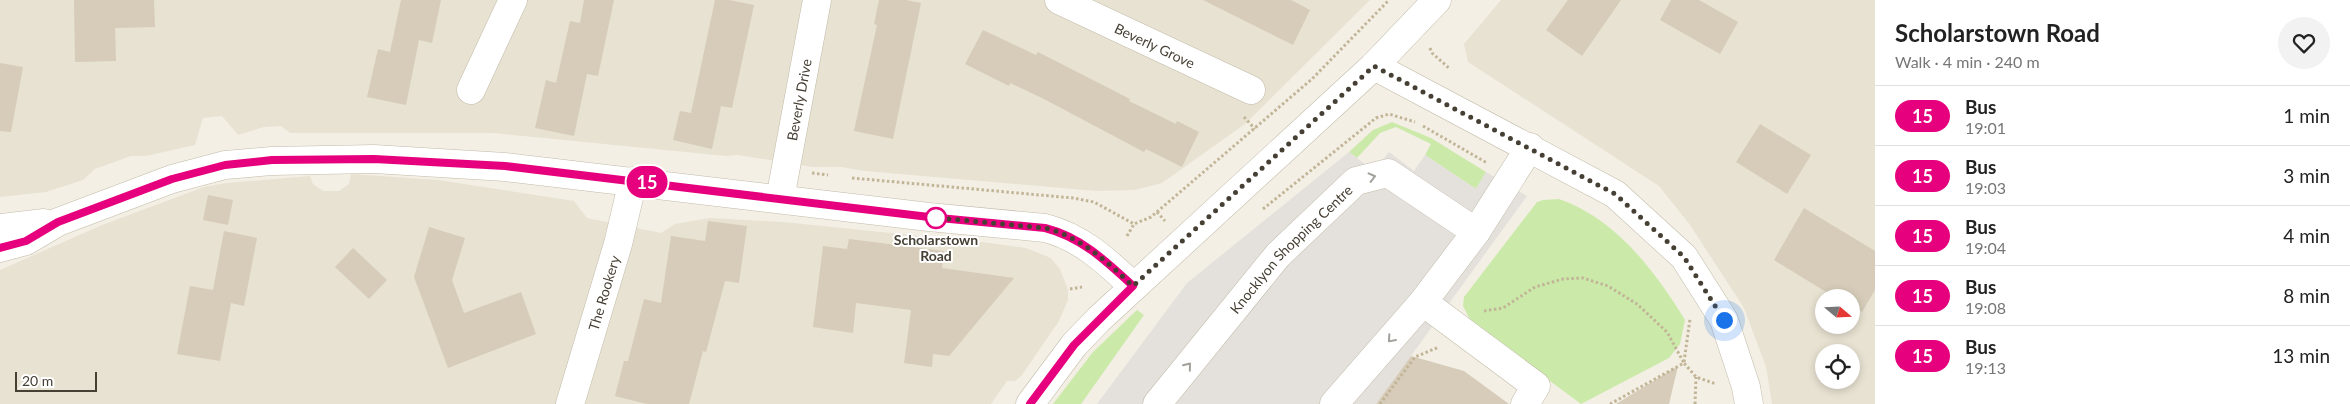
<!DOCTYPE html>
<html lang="en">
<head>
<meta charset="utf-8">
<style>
	body { margin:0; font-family:Lato,sans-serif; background:#f2f2f2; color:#222; height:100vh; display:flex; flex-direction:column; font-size:19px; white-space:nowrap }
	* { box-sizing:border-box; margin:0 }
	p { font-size:16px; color:#767676 }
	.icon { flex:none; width:28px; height:28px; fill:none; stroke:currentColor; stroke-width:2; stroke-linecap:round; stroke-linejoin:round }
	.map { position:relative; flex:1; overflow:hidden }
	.details { display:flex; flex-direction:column; background:#fff; width:475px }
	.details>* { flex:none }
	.badge { padding:0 10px; border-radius:16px; font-size:18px; line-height:32px }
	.needle { width:32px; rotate:109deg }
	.controls { position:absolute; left:1815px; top:289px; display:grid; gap:10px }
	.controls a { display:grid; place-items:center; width:45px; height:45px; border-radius:50%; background:#fff; box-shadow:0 2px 8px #0003; font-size:25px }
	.scale { position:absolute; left:15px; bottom:12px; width:82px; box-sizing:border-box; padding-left:5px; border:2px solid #464034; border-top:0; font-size:14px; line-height:18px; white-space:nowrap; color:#464034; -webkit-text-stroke:4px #fff; paint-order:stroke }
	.you { position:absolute; width:25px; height:25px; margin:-12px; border:4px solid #fff; border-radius:50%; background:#1a73e8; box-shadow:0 0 0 8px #1a73e833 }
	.map>.badge { position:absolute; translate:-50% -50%; box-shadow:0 0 0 2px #fff }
	.round { display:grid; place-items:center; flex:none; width:52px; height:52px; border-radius:26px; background:#f2f2f2 }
	.summary { display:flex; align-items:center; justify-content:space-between; height:85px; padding:0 20px }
	h1 { font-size:24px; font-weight:700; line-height:38px }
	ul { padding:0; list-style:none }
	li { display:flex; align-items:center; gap:15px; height:60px; padding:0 20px; border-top:1px solid #e0e0e0 }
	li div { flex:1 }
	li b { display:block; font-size:19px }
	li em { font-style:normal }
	li .badge { min-width:55px; font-weight:700; text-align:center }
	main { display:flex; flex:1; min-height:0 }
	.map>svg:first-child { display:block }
	.residential { fill:#e8e2d2; fill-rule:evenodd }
	.green { fill:#cbeaaa }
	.parking { fill:#e4e1dd }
	.building { fill:#d6ccb9 }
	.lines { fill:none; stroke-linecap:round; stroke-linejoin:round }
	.minor-casing { stroke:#c2bba9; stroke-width:29 }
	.path { stroke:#c2b597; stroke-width:3; stroke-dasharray:2.5 2.5; stroke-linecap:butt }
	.minor { stroke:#fff; stroke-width:28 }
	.oneway { stroke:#a2a09a }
	.line-casing { stroke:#fff; stroke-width:11 }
	.line { stroke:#e6007e; stroke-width:8 }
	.walk { stroke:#464034; stroke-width:5; stroke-dasharray:0 9 }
	.stop-dot { fill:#fff; stroke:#e6007e; stroke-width:2.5 }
	.labels { text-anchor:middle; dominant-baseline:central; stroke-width:4; stroke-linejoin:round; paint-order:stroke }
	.street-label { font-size:14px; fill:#464034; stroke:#fff }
	.stop-label { font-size:14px; font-weight:bold; fill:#464034; stroke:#fff }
</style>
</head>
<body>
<main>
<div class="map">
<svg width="1875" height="404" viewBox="0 0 1875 404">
	<rect width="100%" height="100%" fill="#f3efe4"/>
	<!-- residential -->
	<g class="residential">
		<path d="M 0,0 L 1370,0 L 1245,124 L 1162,183 L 1135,190 L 1096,191 L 865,171 L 841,167 L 813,167 L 738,155 L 726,156 L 492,133 L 290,133 L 281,126 L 264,127 L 238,135 L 222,116 L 203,118 L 195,145 L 146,156 L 131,156 L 95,169 L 83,180 L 46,192 L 0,197 Z"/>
		<path d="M 1501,0 L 1875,0 L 1875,404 L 1772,404 L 1766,367 L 1744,308 L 1690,225 L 1659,186 L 1468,62 L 1464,44 ZM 1824,298 L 1851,298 L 1851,325 L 1824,325 ZM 1824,352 L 1851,352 L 1851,380 L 1824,380 Z"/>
		<path d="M 351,174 L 438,180 L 574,201 L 587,218 L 661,233 L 675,224 L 709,218 L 783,222 L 990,243 L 1026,248 L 1051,258 L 1060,269 L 1068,290 L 1068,300 L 1059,321 L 1022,375 L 1015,381 L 1007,381 L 991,404 L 0,404 L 0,270 L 102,225 L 204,187 L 226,183 L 310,176 L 313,184 L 323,191 L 339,191 L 349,184 Z"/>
	</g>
	<!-- green -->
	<g class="green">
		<path d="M 1392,122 L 1431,138 L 1486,172 L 1476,189 L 1425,155 L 1431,144 L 1396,127 L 1380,133 L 1357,158 L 1349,152 L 1373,130 Z"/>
		<path d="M 1559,199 C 1616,219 1655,271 1685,320 L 1680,344 L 1669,358 L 1581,404 L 1472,323 L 1463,306 L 1464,297 L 1537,202 L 1543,200 Z"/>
		<path d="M 1137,310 L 1144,315 L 1081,404 L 1053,404 L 1093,352 Z"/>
	</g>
	<!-- parking -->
	<path class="parking" d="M 1349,152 L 1374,171 L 1389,152 L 1414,171 L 1425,155 L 1476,189 L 1486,172 L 1527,196 L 1376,404 L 1097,404 L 1187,283 Z"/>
	<!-- building -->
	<g class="building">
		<path d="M 74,0 L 154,0 L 155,27 L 115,28 L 116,61 L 75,62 Z"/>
		<path d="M 401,0 L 441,0 L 432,43 L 419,40 L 406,105 L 367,97 L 378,49 L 390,52 Z"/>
		<path d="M 584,0 L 614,0 L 598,76 L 587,74 L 574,136 L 535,128 L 546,80 L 556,83 L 570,21 L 580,23 Z"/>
		<path d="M 715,0 L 729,0 L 754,5 L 732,108 L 721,106 L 712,149 L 673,140 L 680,111 L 691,113 Z"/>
		<path d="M 879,0 L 906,0 L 921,3 L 893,139 L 854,131 L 877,25 L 874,24 Z"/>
		<path d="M 1203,0 L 1291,0 L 1310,10 L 1293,45 Z"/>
		<path d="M 1568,0 L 1621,0 L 1582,56 L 1546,30 Z"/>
		<path d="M 1671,0 L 1699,0 L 1738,22 L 1720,54 L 1660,20 Z"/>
		<path d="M 983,30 L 1036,55 L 1038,52 L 1130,99 L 1129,101 L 1176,124 L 1177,121 L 1199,132 L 1182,167 L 1146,149 L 1144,152 L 1042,98 L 1010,83 L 1009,86 L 965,64 Z"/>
		<path d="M 0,63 L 23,67 L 11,132 L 0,131 Z"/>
		<path d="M 1760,124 L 1811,155 L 1787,194 L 1736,162 Z"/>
		<path d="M 208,195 L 233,200 L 228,225 L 203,220 Z"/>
		<path d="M 1804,208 L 1875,251 L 1875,290 L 1862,312 L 1851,306 L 1851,298 L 1836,298 L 1774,260 Z"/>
		<path d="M 708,221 L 747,226 L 739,283 L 725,281 L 706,352 L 703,351 L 689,404 L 647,404 L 615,396 L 624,361 L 628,361 L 644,299 L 661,303 L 671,236 L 705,241 Z"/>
		<path d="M 429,227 L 465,238 L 452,280 L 464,313 L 521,292 L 536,334 L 448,368 L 414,277 Z"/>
		<path d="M 224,231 L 257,238 L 244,306 L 231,303 L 220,361 L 177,354 L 190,286 L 213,290 Z"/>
		<path d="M 849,239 L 944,251 L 942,268 L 1014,278 L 949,356 L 933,354 L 932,367 L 904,363 L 911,310 L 856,303 L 853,333 L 813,327 L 823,246 L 847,249 Z"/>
		<path d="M 353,248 L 387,280 L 369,299 L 335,267 Z"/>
		<path d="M 1411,356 L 1464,371 L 1509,404 L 1376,404 Z"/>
		<path d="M 1678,366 L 1669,404 L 1616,404 Z"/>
	</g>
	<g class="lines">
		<defs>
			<g id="minor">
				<path id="s1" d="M 1059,0 L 1251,90"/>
				<path d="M 1374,66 L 1615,194 L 1684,257 L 1724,320 L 1746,387 L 1749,404"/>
				<path d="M 471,90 L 513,0"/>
				<path id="s2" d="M 780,199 L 817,0"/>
				<path d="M 0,228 L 44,223"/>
				<path d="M 0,248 L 26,241 L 58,222 L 172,179 L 225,165 L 272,161 L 374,159 L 505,167 L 929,217 L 1045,228 C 1081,237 1106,261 1133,286"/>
				<path id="s3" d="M 570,404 L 618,244 L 633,181"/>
				<path d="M 1030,404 L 1074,345 L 1099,319 L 1374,66 L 1437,0"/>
				<path id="s4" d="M 1157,404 L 1278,255 L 1356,181 L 1388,173 L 1476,232"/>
				<path d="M 1334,404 L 1423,302"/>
				<path d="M 1525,404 L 1536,386 L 1423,302 L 1476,232 L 1530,147"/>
			</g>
		</defs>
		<!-- minor casing -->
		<use href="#minor" class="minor-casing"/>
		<!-- path -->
		<g class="path">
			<path d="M 1430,48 L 1432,53 L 1450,69"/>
			<path d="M 1244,117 L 1255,129"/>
			<path d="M 1423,126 L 1487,163"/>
			<path d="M 812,173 L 828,175"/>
			<path d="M 852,178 L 1073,198 L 1094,202 L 1134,224"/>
			<path d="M 1263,209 L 1376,118 L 1389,114 L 1415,122"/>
			<path d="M 1157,212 L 1165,221"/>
			<path d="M 1127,236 L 1134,224 L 1151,217 L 1312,79 L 1389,0"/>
			<path d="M 1070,289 L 1082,287"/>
			<path d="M 1484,311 L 1503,308 L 1535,287 L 1563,279 L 1583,278 L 1608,286 L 1637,304 L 1667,332 L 1684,363"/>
			<path d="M 1684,362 L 1690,319"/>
			<path d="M 1380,404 L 1415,357 L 1439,347"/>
			<path d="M 1610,404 L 1684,363 L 1696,377 L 1716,384"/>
			<path d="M 1695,404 L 1696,377"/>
		</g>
		<!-- minor -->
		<use href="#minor" class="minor"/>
	</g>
	<!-- one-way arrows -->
	<defs><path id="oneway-chevron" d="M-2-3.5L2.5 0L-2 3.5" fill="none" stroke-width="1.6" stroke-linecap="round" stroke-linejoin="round" transform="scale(1.25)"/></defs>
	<g class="oneway">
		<use href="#oneway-chevron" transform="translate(1372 177) rotate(-14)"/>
		<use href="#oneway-chevron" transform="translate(1391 339) rotate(131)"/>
		<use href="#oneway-chevron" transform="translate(1188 366) rotate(-51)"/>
	</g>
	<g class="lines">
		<defs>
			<path id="line" d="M 0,248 L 26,241 L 58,222 L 172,179 L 225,165 L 272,160 L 374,159 L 505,166 L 929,217 L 1045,228 C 1081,237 1106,261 1133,286 L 1074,345 L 1030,404"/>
		</defs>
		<!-- line casing -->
		<use href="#line" class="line-casing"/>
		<!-- line -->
		<use href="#line" class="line"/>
		<!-- walk -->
		<path class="walk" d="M 936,218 L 929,217 L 1045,228 C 1081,237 1106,261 1133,286 L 1374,66 L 1615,194 L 1684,257 L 1724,320"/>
	</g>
	<!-- markers -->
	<circle class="stop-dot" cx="936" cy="218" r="10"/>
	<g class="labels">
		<!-- street labels -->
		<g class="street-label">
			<text stroke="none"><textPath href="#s1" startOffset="106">Beverly Grove</textPath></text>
			<text stroke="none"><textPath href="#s2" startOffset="101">Beverly Drive</textPath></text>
			<text stroke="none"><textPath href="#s4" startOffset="205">Knocklyon Shopping Centre</textPath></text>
			<text stroke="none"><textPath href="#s3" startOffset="116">The Rookery</textPath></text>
		</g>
		<!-- stop labels -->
		<g class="stop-label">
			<text x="936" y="239">Scholarstown<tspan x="936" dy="16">Road</tspan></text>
		</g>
	</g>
</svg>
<div class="controls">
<a><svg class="needle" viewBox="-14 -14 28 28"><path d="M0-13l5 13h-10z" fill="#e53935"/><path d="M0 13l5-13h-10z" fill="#767676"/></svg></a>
<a><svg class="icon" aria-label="locate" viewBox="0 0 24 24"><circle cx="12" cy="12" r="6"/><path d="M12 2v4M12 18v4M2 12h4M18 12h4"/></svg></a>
</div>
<div class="scale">20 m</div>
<div class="you" style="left:1724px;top:320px"></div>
<b class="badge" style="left:647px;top:182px;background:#e6007e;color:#fff">15</b>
</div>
<section class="details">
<div class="summary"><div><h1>Scholarstown Road</h1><p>Walk · 4 min · 240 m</p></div><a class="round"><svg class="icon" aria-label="heart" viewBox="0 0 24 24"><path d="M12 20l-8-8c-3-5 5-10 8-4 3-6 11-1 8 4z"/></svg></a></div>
<ul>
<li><span class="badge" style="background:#e6007e;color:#fff">15</span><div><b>Bus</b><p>19:01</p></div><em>1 min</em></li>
<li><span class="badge" style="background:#e6007e;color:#fff">15</span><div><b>Bus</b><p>19:03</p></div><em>3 min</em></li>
<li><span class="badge" style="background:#e6007e;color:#fff">15</span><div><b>Bus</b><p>19:04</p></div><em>4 min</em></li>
<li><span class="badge" style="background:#e6007e;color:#fff">15</span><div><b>Bus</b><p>19:08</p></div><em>8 min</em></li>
<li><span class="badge" style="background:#e6007e;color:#fff">15</span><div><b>Bus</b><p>19:13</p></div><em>13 min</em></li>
</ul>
</section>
</main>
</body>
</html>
